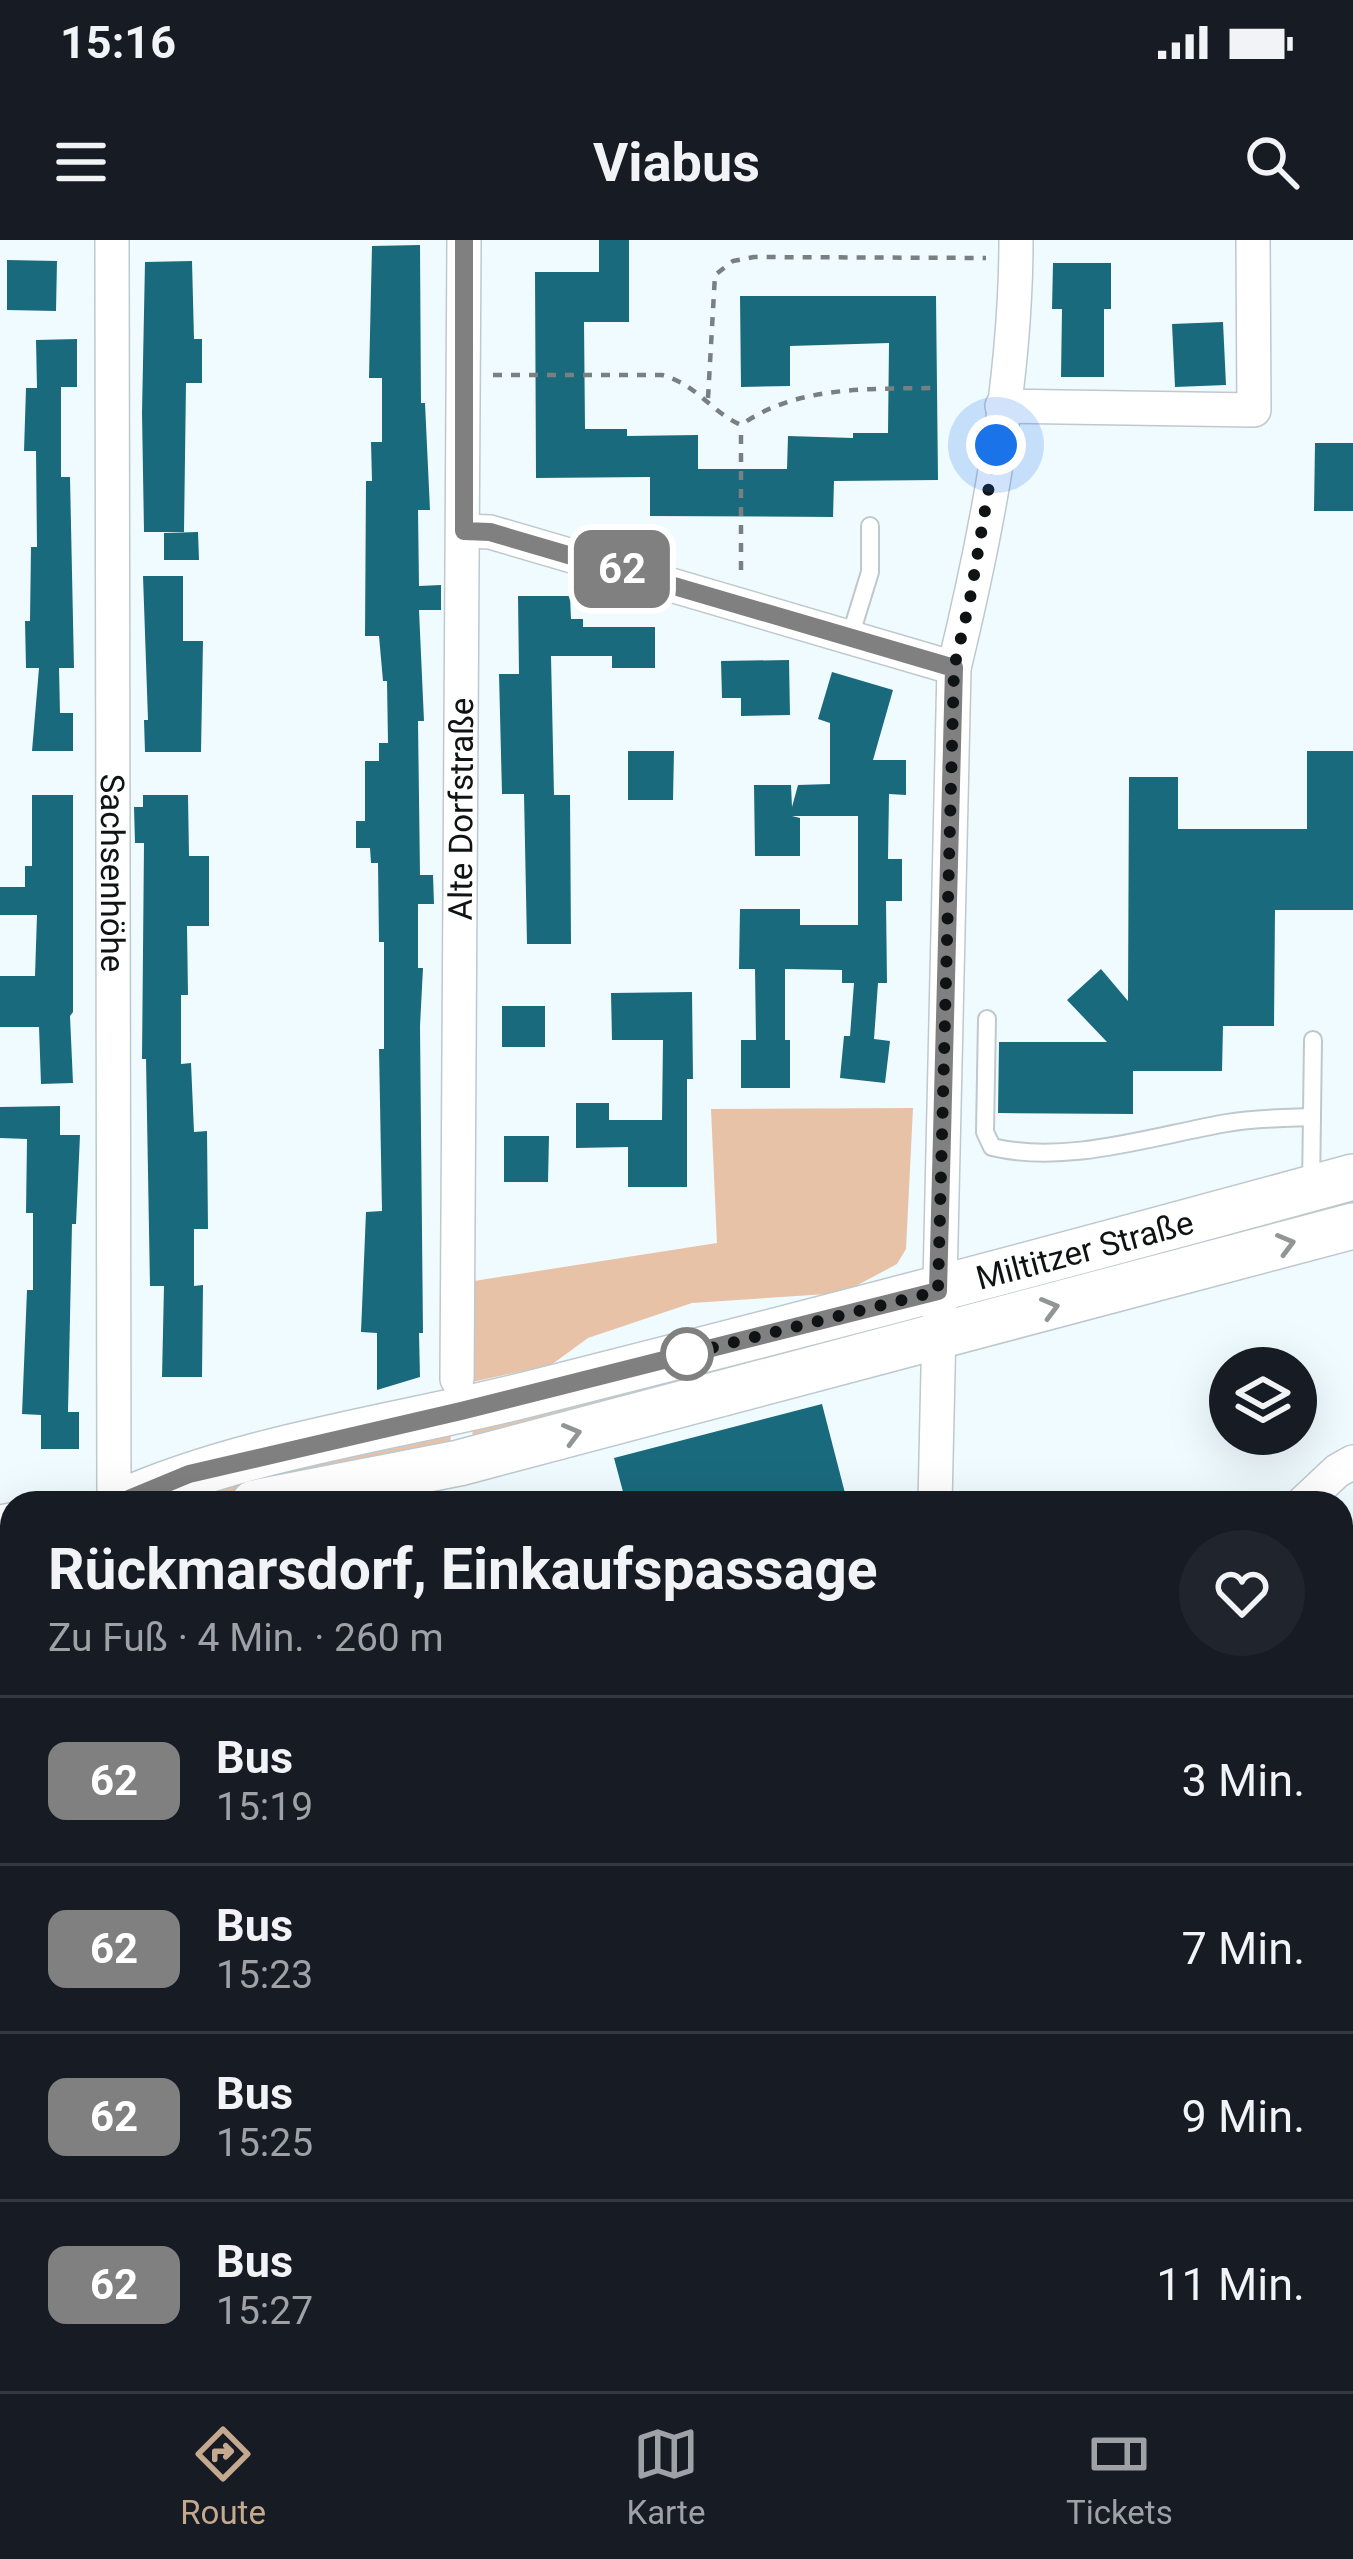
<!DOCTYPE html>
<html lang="de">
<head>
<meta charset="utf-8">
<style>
	body { margin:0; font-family:Roboto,sans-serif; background:#20242c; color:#f1f3f6; height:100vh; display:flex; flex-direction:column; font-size:45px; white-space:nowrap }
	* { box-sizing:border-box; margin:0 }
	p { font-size:39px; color:#9ea1a6 }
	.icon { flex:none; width:66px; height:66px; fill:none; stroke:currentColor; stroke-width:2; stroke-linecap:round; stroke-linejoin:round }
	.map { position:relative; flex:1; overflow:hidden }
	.details { position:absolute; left:0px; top:1251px; width:1353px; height:900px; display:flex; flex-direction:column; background:#171b24; border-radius:36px 36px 0 0; box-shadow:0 12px 48px #0002 }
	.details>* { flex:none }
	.badge { padding:0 24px; border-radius:18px; font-size:42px; line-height:78px }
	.buttons { position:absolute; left:1209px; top:1107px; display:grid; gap:24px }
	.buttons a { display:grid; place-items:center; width:108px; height:108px; border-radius:50%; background:#171b24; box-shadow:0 12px 48px #0002; font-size:60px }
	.you { position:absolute; width:60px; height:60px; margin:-30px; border:9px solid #fff; border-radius:50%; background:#1a73e8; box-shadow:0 0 0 18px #1a73e833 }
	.map>.badge { position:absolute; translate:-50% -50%; box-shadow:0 0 0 6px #fff }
	.round { display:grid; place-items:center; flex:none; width:126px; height:126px; border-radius:63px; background:#20242c }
	.summary { display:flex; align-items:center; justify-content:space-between; height:204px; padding:0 48px }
	h1 { font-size:57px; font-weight:700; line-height:90px }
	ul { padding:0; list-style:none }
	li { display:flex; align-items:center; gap:36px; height:168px; padding:0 48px; border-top:3px solid #363941 }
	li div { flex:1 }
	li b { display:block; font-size:45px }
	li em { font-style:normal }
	li .badge { min-width:132px; font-weight:700; text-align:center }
	.status { display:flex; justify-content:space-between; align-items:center; height:84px; padding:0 60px; background:#171b24; direction:ltr }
	.status svg { height:33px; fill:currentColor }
	header { display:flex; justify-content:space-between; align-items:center; height:156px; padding:0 48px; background:#171b24; font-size:54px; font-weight:700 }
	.dock { display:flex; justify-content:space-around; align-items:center; height:168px; border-top:3px solid #363941; background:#171b24; font-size:33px; color:#9ea1a6 }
	.dock a { display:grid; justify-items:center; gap:6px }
	.dock .active { color:#c4a98f }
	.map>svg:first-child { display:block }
	.green { fill:#e7c2a7 }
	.building { fill:#1a6a7e }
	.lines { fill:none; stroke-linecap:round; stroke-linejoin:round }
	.lane-casing { stroke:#bec9cd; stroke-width:20 }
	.street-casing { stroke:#bec9cd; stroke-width:36 }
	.secondary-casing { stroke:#bec9cd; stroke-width:48 }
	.path { stroke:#798082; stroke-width:4.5; stroke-dasharray:9 9; stroke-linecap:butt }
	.lane { stroke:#fff; stroke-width:16 }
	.street { stroke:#fff; stroke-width:33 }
	.secondary { stroke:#fff; stroke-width:45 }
	.oneway { stroke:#939595 }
	.line-casing { stroke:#fff; stroke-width:27 }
	.line { stroke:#808080; stroke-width:18 }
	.walk { stroke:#0f1314; stroke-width:12; stroke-dasharray:0 21.6 }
	.stop-dot { fill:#fff; stroke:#808080; stroke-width:6 }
	.labels { text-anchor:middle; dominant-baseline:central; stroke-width:10; stroke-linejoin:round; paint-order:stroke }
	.street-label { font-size:33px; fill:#0f1314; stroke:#f0fbff }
</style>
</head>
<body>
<div class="status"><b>15:16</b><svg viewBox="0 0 49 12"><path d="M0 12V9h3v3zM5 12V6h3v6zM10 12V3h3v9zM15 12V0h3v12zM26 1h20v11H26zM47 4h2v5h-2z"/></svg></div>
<header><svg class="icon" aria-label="menu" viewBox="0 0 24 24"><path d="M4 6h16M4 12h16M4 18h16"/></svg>Viabus<svg class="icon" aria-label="search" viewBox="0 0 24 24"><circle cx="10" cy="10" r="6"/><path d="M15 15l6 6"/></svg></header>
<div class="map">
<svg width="1353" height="2151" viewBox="0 0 1353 2151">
	<rect width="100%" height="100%" fill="#f0fbff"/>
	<!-- green -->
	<g class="green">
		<path d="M 913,868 L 906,1009 L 897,1024 L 854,1047 L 827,1054 L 692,1063 L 588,1098 L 551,1125 L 472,1142 L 474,1041 L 717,1003 L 711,869 Z"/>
		<path d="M 821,1095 L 823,1103 L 669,1142 L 607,1168 L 472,1205 L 473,1183 Z"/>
		<path d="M 451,1190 L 450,1210 L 248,1255 L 185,1263 L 180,1244 Z"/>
	</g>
	<!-- building -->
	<g class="building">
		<path d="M 599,0 L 629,0 L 629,82 L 584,82 L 585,189 L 627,189 L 627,196 L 698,195 L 698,229 L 787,229 L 788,196 L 853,198 L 853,193 L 888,193 L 889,103 L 790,106 L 790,146 L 741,147 L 740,56 L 936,56 L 938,240 L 834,241 L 833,277 L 650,276 L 650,237 L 536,238 L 535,32 L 599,32 Z"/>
		<path d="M 420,5 L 421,163 L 425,163 L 430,270 L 418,270 L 419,346 L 441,345 L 441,370 L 419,370 L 424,481 L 418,481 L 420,635 L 433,635 L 434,664 L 418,664 L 418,728 L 423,728 L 420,786 L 423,1093 L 419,1093 L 420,1137 L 377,1150 L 377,1093 L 361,1092 L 366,972 L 382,971 L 379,809 L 384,809 L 384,702 L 379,702 L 378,623 L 371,623 L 370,608 L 356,608 L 356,581 L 365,581 L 365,521 L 379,521 L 379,503 L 388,503 L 387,441 L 383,441 L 379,396 L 365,396 L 366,241 L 372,241 L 371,202 L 382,202 L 382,138 L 369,138 L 372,6 Z"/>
		<path d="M 7,20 L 57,21 L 56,71 L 7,70 Z"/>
		<path d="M 192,21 L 194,99 L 202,99 L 202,143 L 186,143 L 184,292 L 144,292 L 142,173 L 145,22 Z"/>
		<path d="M 1053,23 L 1111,23 L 1111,69 L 1104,69 L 1104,137 L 1061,137 L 1062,69 L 1052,69 Z"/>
		<path d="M 1223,82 L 1226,145 L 1175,147 L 1172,84 Z"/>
		<path d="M 77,99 L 77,147 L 61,147 L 61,237 L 70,237 L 74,428 L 59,428 L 60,473 L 73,473 L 73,511 L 32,511 L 39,428 L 26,428 L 25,381 L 30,381 L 31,307 L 37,307 L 36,211 L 24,211 L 26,148 L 37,148 L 36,100 Z"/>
		<path d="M 1315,203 L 1353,203 L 1353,271 L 1314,271 Z"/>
		<path d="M 198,292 L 199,320 L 164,320 L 164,293 Z"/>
		<path d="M 143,336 L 183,336 L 183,401 L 203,401 L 201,512 L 145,512 L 144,480 L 148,480 Z"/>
		<path d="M 518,356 L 570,356 L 571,379 L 583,379 L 583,387 L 655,387 L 655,428 L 612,428 L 612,416 L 551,416 L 554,555 L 570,555 L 571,704 L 527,704 L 524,554 L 502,554 L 499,434 L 519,434 Z"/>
		<path d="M 789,420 L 790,475 L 741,476 L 741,458 L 722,458 L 721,421 Z"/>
		<path d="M 832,432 L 893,450 L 873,520 L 906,520 L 906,555 L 889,554 L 888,619 L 902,619 L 902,661 L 886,661 L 887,743 L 878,743 L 874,799 L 890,801 L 885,843 L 840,838 L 844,796 L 850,796 L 854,743 L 842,743 L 842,730 L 785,729 L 785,800 L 790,800 L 790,848 L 741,848 L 741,800 L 756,800 L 755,729 L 739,729 L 740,669 L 800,669 L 800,685 L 858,685 L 858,576 L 792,576 L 800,578 L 800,616 L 755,616 L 754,545 L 791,545 L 792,567 L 798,545 L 830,544 L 830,483 L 818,479 Z"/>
		<path d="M 628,511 L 674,511 L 673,560 L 628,560 Z"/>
		<path d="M 1307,511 L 1353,511 L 1353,670 L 1275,670 L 1274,786 L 1223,786 L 1222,831 L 1133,831 L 1133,874 L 998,873 L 999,802 L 1107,802 L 1067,760 L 1101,729 L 1128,761 L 1129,537 L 1178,537 L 1178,589 L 1307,589 Z"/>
		<path d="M 32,555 L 73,555 L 73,772 L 70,776 L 73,843 L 41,844 L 39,787 L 0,787 L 0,736 L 35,736 L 37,675 L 0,675 L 0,647 L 25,647 L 25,626 L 32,626 Z"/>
		<path d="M 143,555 L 188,555 L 189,616 L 209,616 L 209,686 L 187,686 L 188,755 L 181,755 L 181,824 L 191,823 L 194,892 L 207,891 L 208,989 L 194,989 L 194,1046 L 203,1045 L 202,1137 L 162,1137 L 164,1046 L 150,1046 L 146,819 L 142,819 L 144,603 L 135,603 L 134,567 L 143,567 Z"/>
		<path d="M 692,752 L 693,839 L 687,839 L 687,947 L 628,947 L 628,907 L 576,908 L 576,863 L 609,863 L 609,880 L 662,880 L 663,800 L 612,800 L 611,753 Z"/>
		<rect x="502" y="766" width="43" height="41"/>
		<path d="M 60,866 L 60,895 L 80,895 L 76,984 L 72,984 L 68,1172 L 79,1172 L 79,1209 L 41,1209 L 41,1175 L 22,1174 L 27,1050 L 33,1050 L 33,973 L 26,973 L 27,899 L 0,898 L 0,867 Z"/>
		<path d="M 504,896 L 549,896 L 548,942 L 504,942 Z"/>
		<path d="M 822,1164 L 846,1257 L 824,1263 L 626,1263 L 614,1218 Z"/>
	</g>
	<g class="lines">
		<defs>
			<g id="lane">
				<path d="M 850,397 L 870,332 L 870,286"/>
				<path d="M 987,779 L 985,892 L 992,907 C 1068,925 1152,896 1227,883 C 1255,878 1284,878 1312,877"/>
				<path d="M 1311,948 L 1313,800"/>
			</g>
			<g id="street">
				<path id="s1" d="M 112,0 L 114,1263"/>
				<path d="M 1002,166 L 1254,170 L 1253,0"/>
				<path d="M 464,291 L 490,292 L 954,428"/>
				<path id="s2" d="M 457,1139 L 464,0"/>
				<path d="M 935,1263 L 954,428 C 987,292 1016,141 1016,0"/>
				<path d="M 1303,1263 L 1337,1231 L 1353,1222"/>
				<path d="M 75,2151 L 75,2139"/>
				<path d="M 458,2151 L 458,2139"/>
				<path d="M 896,2151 L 896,2139"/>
				<path d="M 1206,2151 L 1206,2139"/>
			</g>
			<g id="secondary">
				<path id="s3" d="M 119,1263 C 243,1207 399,1187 533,1153 C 807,1084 1080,1012 1353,937"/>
				<path d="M 254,1263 L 459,1223 L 1353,986"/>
				<path d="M 0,1288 L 12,1286"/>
			</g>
		</defs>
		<!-- lane casing -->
		<use href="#lane" class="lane-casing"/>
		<!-- street casing -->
		<use href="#street" class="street-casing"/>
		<!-- secondary casing -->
		<use href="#secondary" class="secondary-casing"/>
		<!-- path -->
		<g class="path">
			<path d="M 493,135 L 662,135 C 698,145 711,172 741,185 C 797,145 872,149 938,148"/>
			<path d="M 708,158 L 715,35 L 733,21 L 754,17 L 986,18"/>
			<path d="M 741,330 L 741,186"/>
			<path d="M 1341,1748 L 1350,1748"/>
			<path d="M 1341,1948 L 1347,1948"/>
			<path d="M 1341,2111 L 1347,2111"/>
		</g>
		<!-- lane -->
		<use href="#lane" class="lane"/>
		<!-- street -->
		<use href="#street" class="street"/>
		<!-- secondary -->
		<use href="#secondary" class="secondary"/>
	</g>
	<!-- one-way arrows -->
	<defs><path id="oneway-chevron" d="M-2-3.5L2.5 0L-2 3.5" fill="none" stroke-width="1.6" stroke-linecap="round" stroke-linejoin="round" transform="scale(3)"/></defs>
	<g class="oneway">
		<use href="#oneway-chevron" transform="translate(1286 1004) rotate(-15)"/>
		<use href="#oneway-chevron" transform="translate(1050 1068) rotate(-15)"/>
		<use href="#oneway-chevron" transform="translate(572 1194) rotate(-15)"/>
	</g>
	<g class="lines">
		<defs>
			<path id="line" d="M 119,1263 L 189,1234 L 461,1171 L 938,1051 L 954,428 L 490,292 L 464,291 L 464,0"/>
		</defs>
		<!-- line casing -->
		<use href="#line" class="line-casing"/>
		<!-- line -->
		<use href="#line" class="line"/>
		<!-- walk -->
		<path class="walk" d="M 687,1114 L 679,1116 L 938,1051 L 954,428 L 970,359 L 996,205"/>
	</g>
	<!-- markers -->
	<circle class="stop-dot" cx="687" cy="1114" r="24"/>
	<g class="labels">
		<!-- street labels -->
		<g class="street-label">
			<text stroke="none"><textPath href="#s2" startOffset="570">Alte Dorfstraße</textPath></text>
			<text stroke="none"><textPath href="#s1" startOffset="633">Sachsenhöhe</textPath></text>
			<text stroke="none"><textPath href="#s3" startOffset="999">Miltitzer Straße</textPath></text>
		</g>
	</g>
</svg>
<div class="buttons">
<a><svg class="icon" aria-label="layers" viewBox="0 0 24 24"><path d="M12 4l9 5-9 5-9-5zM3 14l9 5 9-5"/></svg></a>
</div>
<div class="you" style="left:996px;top:205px"></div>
<b class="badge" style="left:622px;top:329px;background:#808080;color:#fff">62</b>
<section class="details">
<div class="summary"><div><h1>Rückmarsdorf, Einkaufspassage</h1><p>Zu Fuß · 4 Min. · 260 m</p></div><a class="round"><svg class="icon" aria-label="heart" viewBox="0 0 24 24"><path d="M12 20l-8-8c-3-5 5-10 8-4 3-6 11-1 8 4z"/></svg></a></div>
<ul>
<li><span class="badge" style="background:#808080;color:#fff">62</span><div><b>Bus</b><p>15:19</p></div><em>3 Min.</em></li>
<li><span class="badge" style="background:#808080;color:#fff">62</span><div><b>Bus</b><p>15:23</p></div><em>7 Min.</em></li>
<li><span class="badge" style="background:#808080;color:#fff">62</span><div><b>Bus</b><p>15:25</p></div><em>9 Min.</em></li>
<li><span class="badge" style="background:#808080;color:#fff">62</span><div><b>Bus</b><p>15:27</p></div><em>11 Min.</em></li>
</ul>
</section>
</div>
<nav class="dock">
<a class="active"><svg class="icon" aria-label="directions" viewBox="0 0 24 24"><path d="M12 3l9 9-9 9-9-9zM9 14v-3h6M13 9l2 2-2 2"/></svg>Route</a>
<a><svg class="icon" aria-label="map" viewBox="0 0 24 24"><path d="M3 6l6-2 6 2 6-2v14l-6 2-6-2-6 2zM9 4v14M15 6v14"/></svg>Karte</a>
<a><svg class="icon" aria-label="tickets" viewBox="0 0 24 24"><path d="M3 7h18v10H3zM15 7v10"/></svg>Tickets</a>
</nav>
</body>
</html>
